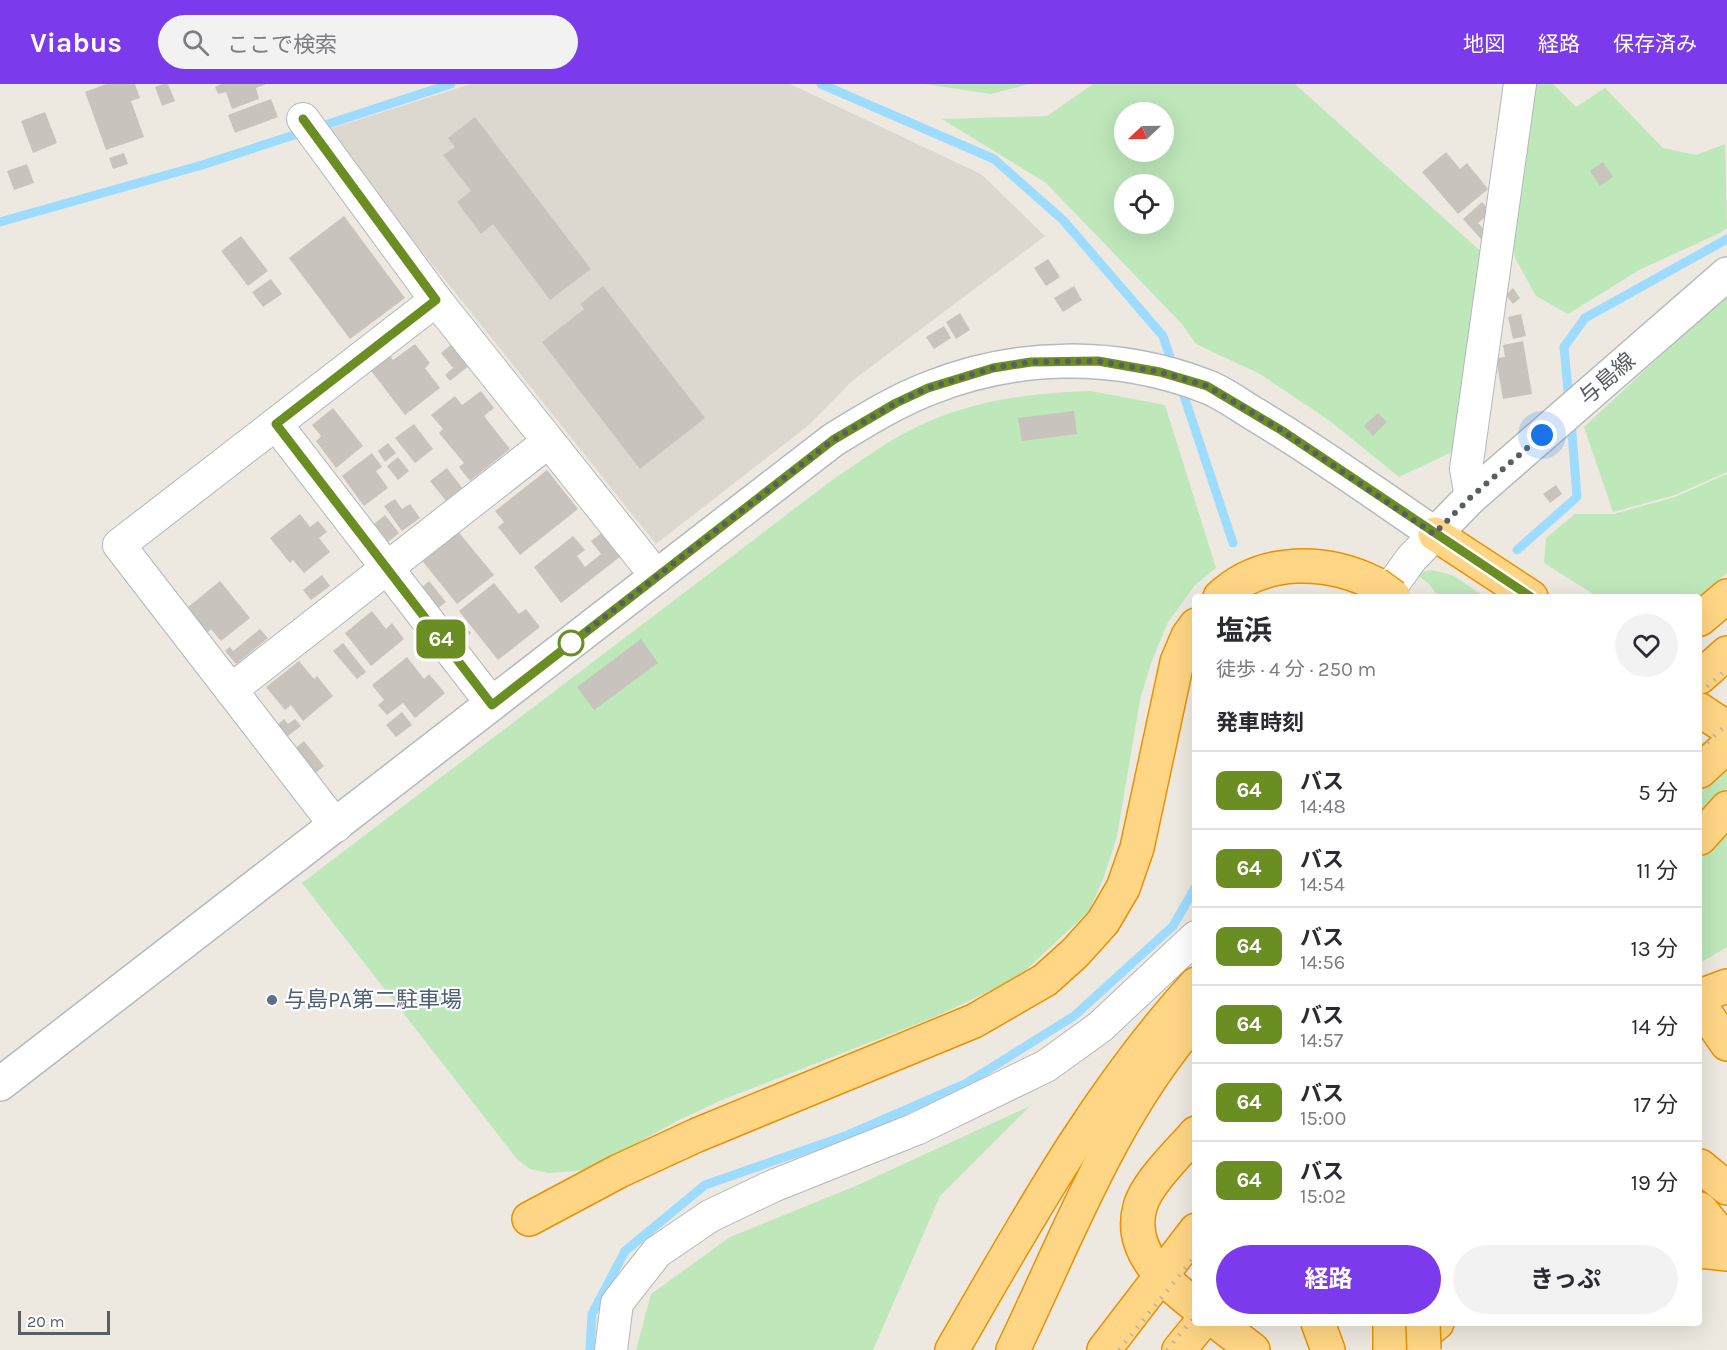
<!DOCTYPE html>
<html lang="ja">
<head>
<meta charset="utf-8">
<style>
	body { margin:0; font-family:Karla,"Noto Sans JP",sans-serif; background:#f2f2f3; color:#2b2b33; height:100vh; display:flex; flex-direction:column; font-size:22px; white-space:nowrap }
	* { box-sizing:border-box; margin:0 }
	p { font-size:20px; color:#7c7c81 }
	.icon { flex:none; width:33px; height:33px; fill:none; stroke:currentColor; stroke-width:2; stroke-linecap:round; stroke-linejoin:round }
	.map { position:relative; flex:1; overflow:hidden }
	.panel { position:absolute; left:1192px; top:510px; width:510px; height:732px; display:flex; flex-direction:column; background:#fff; border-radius:6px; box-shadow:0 6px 24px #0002 }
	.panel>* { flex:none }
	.badge { padding:0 12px; border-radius:9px; font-size:21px; line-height:39px }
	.needle { width:39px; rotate:248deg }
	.buttons { position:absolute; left:1114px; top:18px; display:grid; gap:12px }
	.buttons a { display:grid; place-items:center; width:60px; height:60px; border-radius:50%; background:#fff; box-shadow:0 6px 24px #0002; font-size:30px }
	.scale { position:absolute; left:18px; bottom:15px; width:92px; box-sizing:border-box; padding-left:6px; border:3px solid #595e62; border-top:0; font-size:16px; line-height:21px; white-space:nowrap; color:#595e62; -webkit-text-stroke:4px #fff; paint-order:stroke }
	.you { position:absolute; width:30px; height:30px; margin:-15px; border:4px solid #fff; border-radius:50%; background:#1a73e8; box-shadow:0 0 0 9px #1a73e833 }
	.map>.badge { position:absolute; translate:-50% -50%; box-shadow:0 0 0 3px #fff }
	h2 { padding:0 24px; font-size:22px; line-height:54px }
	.round { display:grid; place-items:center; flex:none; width:63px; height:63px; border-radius:32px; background:#f2f2f3 }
	.headline { display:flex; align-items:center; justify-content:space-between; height:102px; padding:0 24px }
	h1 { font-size:28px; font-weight:700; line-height:45px }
	.action { display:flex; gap:12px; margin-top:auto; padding:12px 24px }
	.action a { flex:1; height:69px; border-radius:36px; background:#7c3aed; color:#fff; font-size:24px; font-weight:700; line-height:69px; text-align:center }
	.action a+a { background:#f2f2f3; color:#2b2b33 }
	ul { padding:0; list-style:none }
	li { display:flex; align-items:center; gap:18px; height:78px; padding:0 24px; border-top:2px solid #e1e1e2 }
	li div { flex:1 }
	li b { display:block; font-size:22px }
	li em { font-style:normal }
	li .badge { min-width:66px; font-weight:700; text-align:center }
	header { display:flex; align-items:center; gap:36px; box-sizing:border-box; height:84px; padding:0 30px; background:#7c3aed; color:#fff }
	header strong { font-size:28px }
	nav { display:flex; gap:33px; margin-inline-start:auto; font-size:21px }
	.search { width:420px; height:54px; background:#f2f2f3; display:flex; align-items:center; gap:15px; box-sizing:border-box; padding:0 21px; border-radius:33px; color:#7c7c81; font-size:22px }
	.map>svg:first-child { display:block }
	.education { fill:#ddd8cf }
	.green { fill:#bee7ba; fill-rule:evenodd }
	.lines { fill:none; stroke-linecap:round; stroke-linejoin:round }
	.stream { stroke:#9edcff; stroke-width:9 }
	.building { fill:#c8c3bd }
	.street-casing { stroke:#b3b7bc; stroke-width:34 }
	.secondary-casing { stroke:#b4b9be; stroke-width:36 }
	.highway-casing { stroke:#ed9000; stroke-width:36 }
	.street { stroke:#fff; stroke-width:32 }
	.secondary { stroke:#fff; stroke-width:33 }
	.highway { stroke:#ffd685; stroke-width:33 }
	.rail { stroke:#b2b3b3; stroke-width:4.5; stroke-dasharray:1.5 8; stroke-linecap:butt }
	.highway-bridge-casing { stroke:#ed9000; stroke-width:36; stroke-linecap:butt }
	.highway-bridge { stroke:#ffd685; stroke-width:33 }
	.line-casing { stroke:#fff; stroke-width:14 }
	.line { stroke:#6b8e23; stroke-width:9 }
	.walk { stroke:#595e62; stroke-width:6; stroke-dasharray:0 10.8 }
	.stop-dot { fill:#fff; stroke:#6b8e23; stroke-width:3 }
	.service-dot { fill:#5c6f8a; stroke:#fff; stroke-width:2 }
	.labels { text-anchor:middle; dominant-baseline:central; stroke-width:4.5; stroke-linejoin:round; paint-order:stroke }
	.street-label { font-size:22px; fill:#595e62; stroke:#fff }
	.service-label { font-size:22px; fill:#4e5e75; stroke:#fff; text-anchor:start }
</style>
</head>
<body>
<header>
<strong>Viabus</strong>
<div class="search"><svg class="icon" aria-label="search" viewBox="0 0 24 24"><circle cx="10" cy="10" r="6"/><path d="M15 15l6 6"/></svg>ここで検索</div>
<nav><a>地図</a><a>経路</a><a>保存済み</a></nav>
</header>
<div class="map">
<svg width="1727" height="1266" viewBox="0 0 1727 1266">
	<rect width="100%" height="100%" fill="#ede9e0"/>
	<!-- education -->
	<path class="education" d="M 471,0 L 790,0 L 981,90 L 1045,152 L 852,297 L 809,341 L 656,460 L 409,151 L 401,151 L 323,47 Z"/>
	<!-- green -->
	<g class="green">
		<path d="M 925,0 L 1029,0 L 991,10 Z"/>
		<path d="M 1093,0 L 1295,0 L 1487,173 L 1452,368 L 1399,393 L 1330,337 L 1260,290 L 1196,260 L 1182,240 L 1046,99 L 942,35 L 1047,32 ZM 1125,28 L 1164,28 L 1164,68 L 1125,68 ZM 1125,100 L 1164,100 L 1164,140 L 1125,140 Z"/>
		<path d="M 1532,0 L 1553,0 L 1576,23 L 1605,4 L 1663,64 L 1696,71 L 1725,60 L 1727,144 L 1720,149 L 1641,185 L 1568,230 L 1536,212 L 1515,174 L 1512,147 Z"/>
		<path d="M 1727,210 L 1727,388 L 1675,411 L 1613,428 L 1584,343 Z"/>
		<path d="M 1091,307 L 1165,321 L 1216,484 L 1195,501 L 1168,538 L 1151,579 L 1140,616 L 1117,752 L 1104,793 L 1089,827 L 1026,886 L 996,904 L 935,933 L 722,1016 L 677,1037 L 588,1086 L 549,1089 L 530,1085 L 517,1075 L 302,799 L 831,397 C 861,377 892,353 925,339 C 978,315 1034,309 1091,307 Z"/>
		<path d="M 1727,390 L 1727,489 L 1698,513 L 1598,513 L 1544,479 L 1546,454 L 1575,430 L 1614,430 L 1675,413 Z"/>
		<path d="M 1433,486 L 1454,492 L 1485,513 L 1439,513 L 1429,500 L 1415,489 Z"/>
		<path d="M 1700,656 L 1727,677 L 1727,863 L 1700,879 Z"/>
		<path d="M 1030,1022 L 940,1112 L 873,1266 L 636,1266 L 651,1210 L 730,1153 L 858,1101 Z"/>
	</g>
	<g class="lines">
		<!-- stream -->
		<g class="stream">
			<path d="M 821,0 L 994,75 L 1063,136 L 1163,252 L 1174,285"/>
			<path d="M 0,138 L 202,81 L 451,0"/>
			<path d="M 1180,300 L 1233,459"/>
			<path d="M 1569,317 L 1564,263 L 1585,234 L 1727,155"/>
			<path d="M 1517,466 L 1577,413 L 1571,336"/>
			<path d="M 590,1266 L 592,1230 L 625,1167 L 705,1101 L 848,1051 L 965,1000 L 1074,932 L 1173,842 L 1196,802"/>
		</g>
	</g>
	<!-- building -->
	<g class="building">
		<path d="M 106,0 L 135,0 L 140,14 L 131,17 L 144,53 L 106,66 L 85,8 Z"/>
		<path d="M 163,0 L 168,0 L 175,17 L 162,22 L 155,3 Z"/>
		<path d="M 221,0 L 266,0 L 256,4 L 259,15 L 232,25 L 226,8 L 218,10 L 215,3 Z"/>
		<path d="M 271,15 L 278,33 L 235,49 L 228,31 Z"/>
		<path d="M 45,28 L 57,59 L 33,69 L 21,37 Z"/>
		<path d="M 475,33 L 591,185 L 550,216 L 493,140 L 481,150 L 457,118 L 471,107 L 443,71 L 455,63 L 448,54 Z"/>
		<path d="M 1446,68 L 1460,85 L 1467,79 L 1488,105 L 1458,130 L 1422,88 Z"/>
		<path d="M 124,69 L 128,80 L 113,85 L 109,74 Z"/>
		<path d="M 1603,78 L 1613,93 L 1600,102 L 1590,87 Z"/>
		<path d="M 27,80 L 34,99 L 14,106 L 7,87 Z"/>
		<path d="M 1482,118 L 1491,128 L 1478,139 L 1487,149 L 1481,155 L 1463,135 Z"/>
		<path d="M 344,132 L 405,214 L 350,255 L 289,174 Z"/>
		<path d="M 241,152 L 268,187 L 248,202 L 221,167 Z"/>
		<path d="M 1048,175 L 1060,193 L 1046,202 L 1034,184 Z"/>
		<path d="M 271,195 L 282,210 L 263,223 L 252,208 Z"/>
		<path d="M 603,202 L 705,334 L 640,385 L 542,258 L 584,225 L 580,220 Z"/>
		<path d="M 1074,202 L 1082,216 L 1063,228 L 1054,214 Z"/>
		<path d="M 1513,204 L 1520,214 L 1513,220 L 1506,211 Z"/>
		<path d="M 960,229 L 970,246 L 956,255 L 946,238 Z"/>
		<path d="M 1521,230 L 1526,252 L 1513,255 L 1508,233 Z"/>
		<path d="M 944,242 L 951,254 L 934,265 L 926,253 Z"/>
		<path d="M 1523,257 L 1532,310 L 1503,315 L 1496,274 L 1505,273 L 1503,261 Z"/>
		<path d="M 453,259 L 470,281 L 450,297 L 445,291 L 453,284 L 441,269 Z"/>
		<path d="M 415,260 L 430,279 L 425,284 L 440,304 L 405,331 L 369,284 L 388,269 L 393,276 Z"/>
		<path d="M 481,307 L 494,324 L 484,332 L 510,365 L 470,397 L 459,383 L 464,379 L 439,349 L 443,345 L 431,331 L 455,312 L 462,321 Z"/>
		<path d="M 333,324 L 363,362 L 336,384 L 316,357 L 321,352 L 312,341 Z"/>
		<path d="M 1074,327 L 1077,350 L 1022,357 L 1018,334 Z"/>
		<path d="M 1378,329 L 1387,338 L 1373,352 L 1364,342 Z"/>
		<path d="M 414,340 L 433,365 L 415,379 L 395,354 Z"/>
		<path d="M 388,359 L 396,369 L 385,378 L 378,367 Z"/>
		<path d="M 372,369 L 382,383 L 376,387 L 388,404 L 364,422 L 342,392 Z"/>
		<path d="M 398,373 L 409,387 L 398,396 L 387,382 Z"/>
		<path d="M 447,384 L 463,405 L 447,418 L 430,397 Z"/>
		<path d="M 547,386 L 578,425 L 520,471 L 498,443 L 504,438 L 495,427 Z"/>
		<path d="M 1556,401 L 1562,410 L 1550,419 L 1543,410 Z"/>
		<path d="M 395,415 L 402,425 L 410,420 L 420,434 L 402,447 L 384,422 Z"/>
		<path d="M 300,430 L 310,443 L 318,437 L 327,448 L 319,454 L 330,468 L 304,489 L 293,476 L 290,479 L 270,454 Z"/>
		<path d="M 385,431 L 399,449 L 388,458 L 374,440 Z"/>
		<path d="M 456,445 L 494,491 L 457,520 L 420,474 Z"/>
		<path d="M 603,448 L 621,472 L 561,519 L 534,483 L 573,452 L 585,466 L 577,472 L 585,483 L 601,470 L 591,457 Z"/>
		<path d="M 322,491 L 330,502 L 311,516 L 303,506 Z"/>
		<path d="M 220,497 L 250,534 L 221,557 L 211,545 L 207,549 L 187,524 Z"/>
		<path d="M 429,497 L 446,518 L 437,525 L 420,505 Z"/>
		<path d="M 494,499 L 519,530 L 526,525 L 540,543 L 498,576 L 459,527 Z"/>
		<path d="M 372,527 L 386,545 L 392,539 L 404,555 L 371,582 L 345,549 Z"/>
		<path d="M 459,533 L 471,549 L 462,556 L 449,540 Z"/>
		<path d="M 260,545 L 268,554 L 236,580 L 225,567 L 230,563 L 233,567 Z"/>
		<path d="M 424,555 L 430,564 L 421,572 L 414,564 Z"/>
		<path d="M 641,555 L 658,579 L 594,626 L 577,603 Z"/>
		<path d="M 343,559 L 366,588 L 357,595 L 333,567 Z"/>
		<path d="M 407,573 L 424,595 L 429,590 L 445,609 L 415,634 L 403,619 L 387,631 L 378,621 L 384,616 L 372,601 Z"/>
		<path d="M 299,577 L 314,595 L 317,592 L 333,612 L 303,637 L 291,621 L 285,626 L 266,603 Z"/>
		<path d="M 402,628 L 412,641 L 396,653 L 386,641 Z"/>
		<path d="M 284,635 L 288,640 L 295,635 L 301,642 L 284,655 L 275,643 Z"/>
		<path d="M 304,657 L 324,682 L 313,691 L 293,666 Z"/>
	</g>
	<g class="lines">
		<defs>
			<g id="street">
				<path d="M 303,35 L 436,216 L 657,493"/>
				<path d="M 276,340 L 492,620"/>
				<path d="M 1471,413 L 1466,385 L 1520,0"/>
				<path d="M 1384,513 L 1411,475 L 1435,450"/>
				<path d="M 231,606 L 548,358"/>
				<path d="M 336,742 L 119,461 L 436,216"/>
				<path d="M 611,1266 L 617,1219 L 657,1168 L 710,1132 L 773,1102 L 916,1045 L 1046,982 L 1100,943 L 1196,853"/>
			</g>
			<path id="secondary" d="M 0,1000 L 833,356 C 864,337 896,317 930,304 C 1018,269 1116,268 1205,302 C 1223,308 1240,322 1256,331 C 1318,368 1376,410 1435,450 L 1471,413 L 1727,190"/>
			<g id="highway">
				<path d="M 1435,450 L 1531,513"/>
				<path d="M 1220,513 C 1263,473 1327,475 1376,500"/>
				<path d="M 1700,535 L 1727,512"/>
				<path d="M 1700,593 L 1727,569"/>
				<path d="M 1700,626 L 1727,644"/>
				<path d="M 1700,687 L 1727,662"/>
				<path d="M 1700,754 L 1727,724"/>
				<path d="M 1700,912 L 1727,902"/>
				<path d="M 1700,921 L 1727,960"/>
				<path d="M 1196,1049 C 1179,1068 1146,1100 1140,1123 C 1128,1167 1165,1198 1196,1222"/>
				<path d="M 1700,1082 L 1727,1104"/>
				<path d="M 1700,1125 L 1727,1158"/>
				<path d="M 529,1135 L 619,1087 L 697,1051 L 974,937 L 1045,896 L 1075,869 L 1103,838 L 1123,804 L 1137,764 L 1177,578 L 1188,552 L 1196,541"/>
				<path d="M 1700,1167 L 1727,1170"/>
				<path d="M 1218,1239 L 1253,1266"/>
				<path d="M 1318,1239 L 1328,1266"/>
				<path d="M 1390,1239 L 1390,1266"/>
				<path d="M 952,1266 C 1025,1140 1096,1009 1196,900"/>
				<path d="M 1013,1266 C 1068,1152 1112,1031 1196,935"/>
				<path d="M 1104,1266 L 1196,1146"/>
				<path d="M 1179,1266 L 1201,1239"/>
				<path d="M 1403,1266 L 1437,1239"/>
			</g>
		</defs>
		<!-- street casing -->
		<use href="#street" class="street-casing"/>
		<!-- secondary casing -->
		<use href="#secondary" class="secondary-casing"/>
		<!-- highway casing -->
		<use href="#highway" class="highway-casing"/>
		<!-- street -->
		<use href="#street" class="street"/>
		<!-- secondary -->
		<use href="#secondary" class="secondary"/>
		<!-- highway -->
		<use href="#highway" class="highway"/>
		<!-- rail -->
		<g class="rail">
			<path d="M 1700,609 L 1727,585"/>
			<path d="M 1700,665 L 1727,640"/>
			<path d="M 1119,1266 L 1196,1171"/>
			<path d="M 1167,1266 L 1196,1231"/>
		</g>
		<defs>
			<g id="highway-bridge">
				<path d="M 1376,500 L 1394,513"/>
				<path d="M 1423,1239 L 1424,1266"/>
			</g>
		</defs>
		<!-- highway-bridge casing -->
		<use href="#highway-bridge" class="highway-bridge-casing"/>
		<!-- highway-bridge -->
		<use href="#highway-bridge" class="highway-bridge"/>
	</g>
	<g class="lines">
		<defs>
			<path id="line" d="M 303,35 L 436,216 L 276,340 L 492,621 L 833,356 L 896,319 L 928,304 L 993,284 L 1031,278 L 1098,277 L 1160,288 L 1207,302 L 1281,346 L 1531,513"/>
		</defs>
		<!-- line casing -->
		<use href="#line" class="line-casing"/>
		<!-- line -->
		<use href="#line" class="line"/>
		<!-- walk -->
		<path class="walk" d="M 571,559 L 833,356 L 896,319 L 928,304 L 993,284 L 1031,278 L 1098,277 L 1160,288 L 1207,302 L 1281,346 L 1434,450 L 1471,413 L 1542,351"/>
	</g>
	<!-- markers -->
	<circle class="stop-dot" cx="571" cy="559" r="12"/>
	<circle class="service-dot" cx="272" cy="916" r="6"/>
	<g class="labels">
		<!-- street labels -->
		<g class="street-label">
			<text transform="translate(1607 295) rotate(-41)">与島線</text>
		</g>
		<!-- service labels -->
		<g class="service-label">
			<text x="284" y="916">与島PA第二駐車場</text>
		</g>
	</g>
</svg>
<div class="buttons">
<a><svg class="needle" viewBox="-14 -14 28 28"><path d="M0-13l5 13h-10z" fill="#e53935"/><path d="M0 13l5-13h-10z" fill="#7c7c81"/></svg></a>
<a><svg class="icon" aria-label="locate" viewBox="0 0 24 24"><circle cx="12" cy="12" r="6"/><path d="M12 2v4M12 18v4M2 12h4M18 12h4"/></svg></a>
</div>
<div class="scale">20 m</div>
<div class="you" style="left:1542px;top:351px"></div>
<b class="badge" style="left:441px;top:555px;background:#6b8e23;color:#fff">64</b>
<section class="panel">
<div class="headline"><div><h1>塩浜</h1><p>徒歩 · 4 分 · 250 m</p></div><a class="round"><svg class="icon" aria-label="heart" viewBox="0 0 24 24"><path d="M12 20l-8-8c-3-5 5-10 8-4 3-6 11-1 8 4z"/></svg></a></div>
<h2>発車時刻</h2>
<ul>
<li><span class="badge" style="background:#6b8e23;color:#fff">64</span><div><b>バス</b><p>14:48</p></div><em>5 分</em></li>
<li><span class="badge" style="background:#6b8e23;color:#fff">64</span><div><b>バス</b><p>14:54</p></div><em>11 分</em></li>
<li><span class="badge" style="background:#6b8e23;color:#fff">64</span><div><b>バス</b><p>14:56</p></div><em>13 分</em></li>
<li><span class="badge" style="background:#6b8e23;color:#fff">64</span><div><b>バス</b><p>14:57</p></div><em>14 分</em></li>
<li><span class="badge" style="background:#6b8e23;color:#fff">64</span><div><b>バス</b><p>15:00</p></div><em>17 分</em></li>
<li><span class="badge" style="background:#6b8e23;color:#fff">64</span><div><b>バス</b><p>15:02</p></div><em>19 分</em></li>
</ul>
<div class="action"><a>経路</a><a>きっぷ</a></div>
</section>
</div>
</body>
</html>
